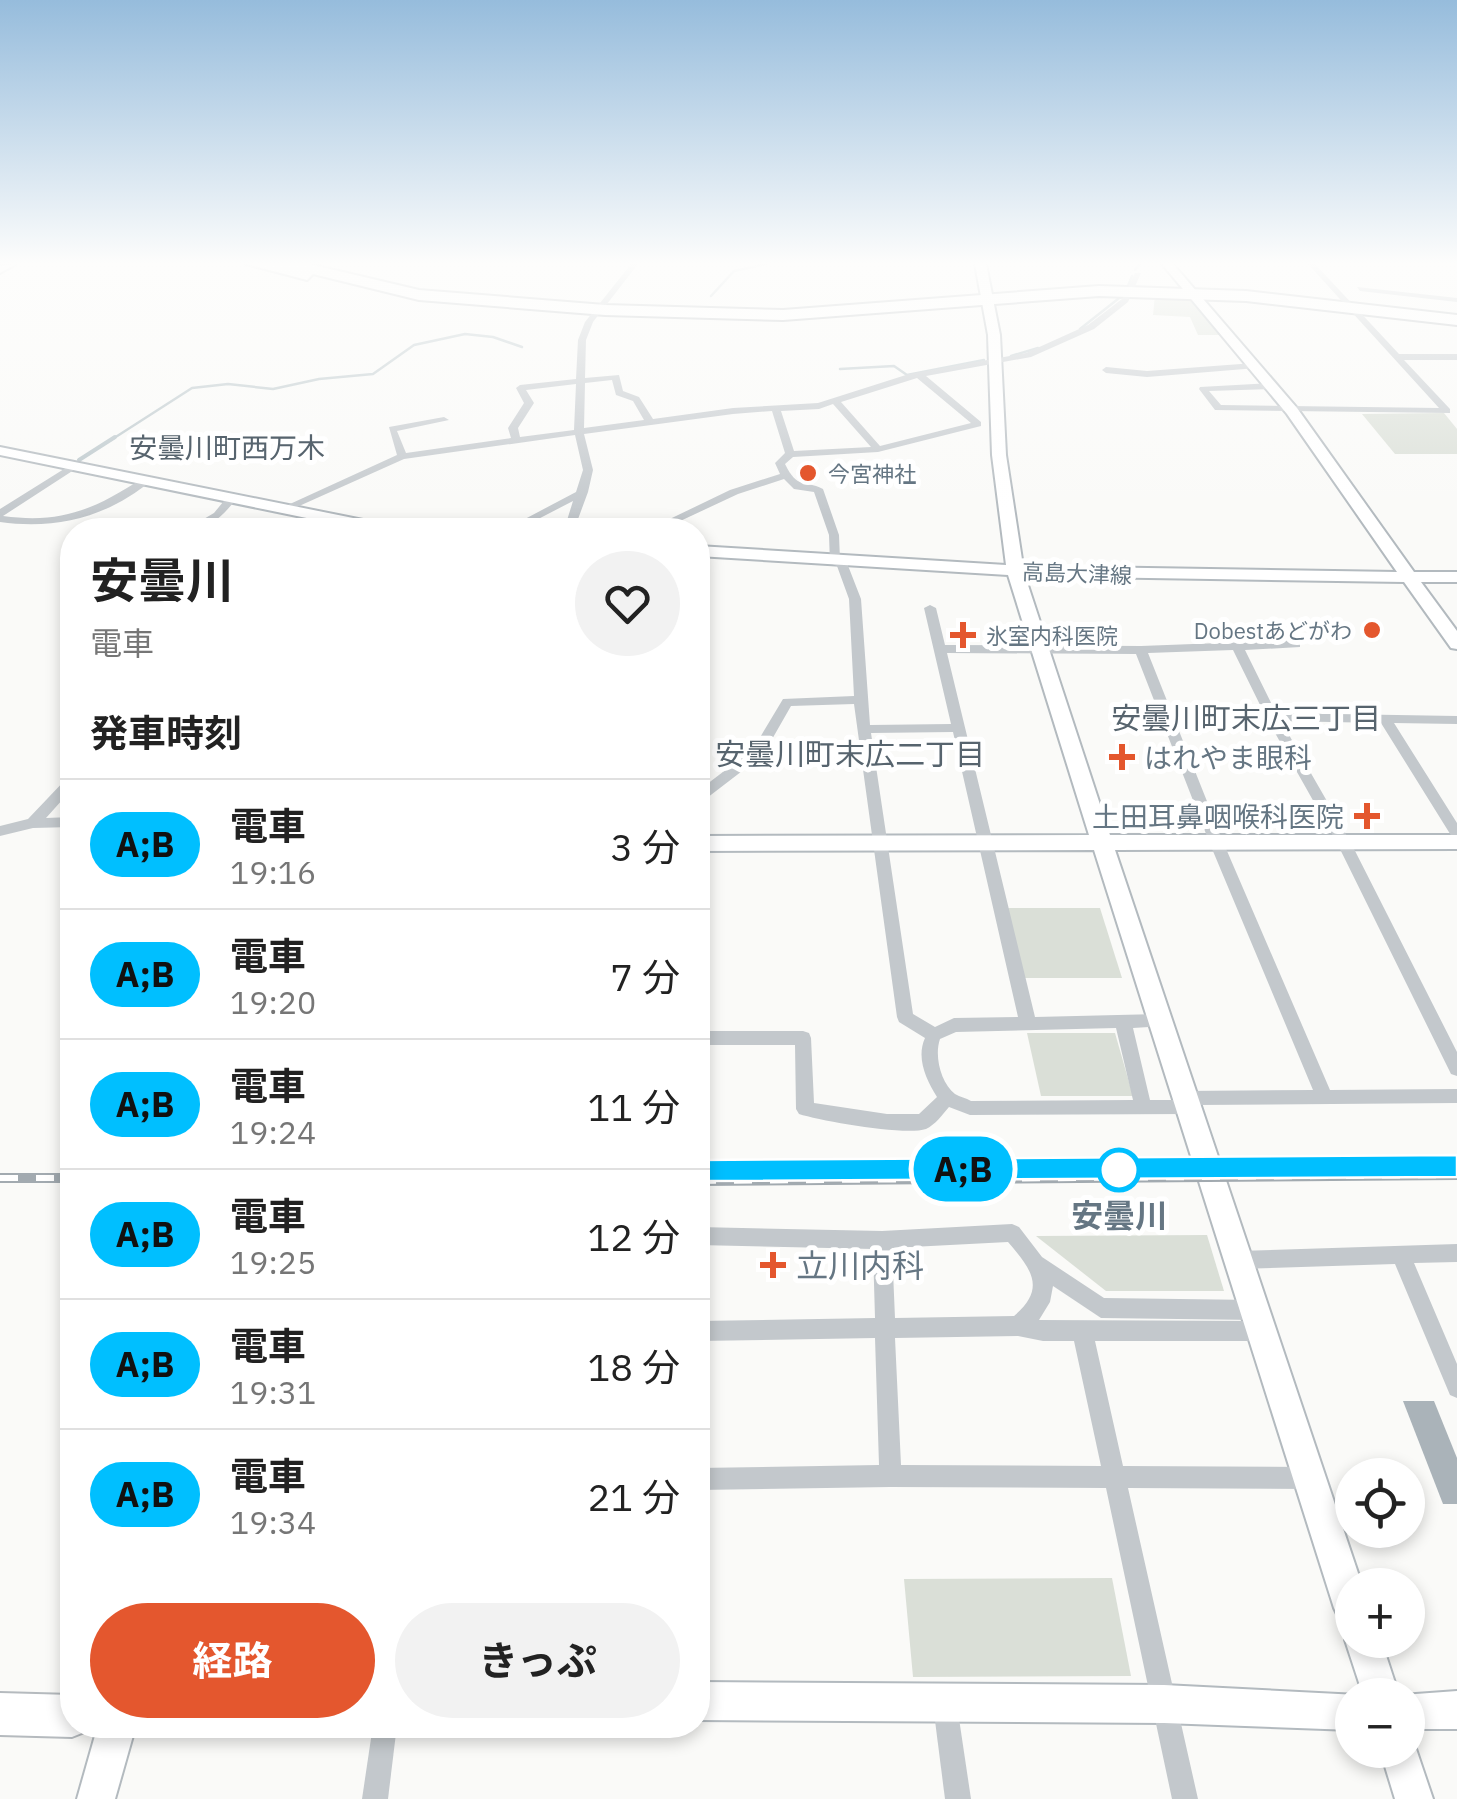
<!DOCTYPE html>
<html lang="ja">
<head>
<meta charset="utf-8">
<style>
	body { margin:0; font-family:"IBM Plex Sans","Noto Sans JP",sans-serif; background:#f2f2f2; color:#222; height:100vh; display:flex; flex-direction:column; font-size:38px; white-space:nowrap }
	* { box-sizing:border-box; margin:0 }
	p { font-size:32px; color:#767676 }
	.icon { flex:none; width:55px; height:55px; fill:none; stroke:currentColor; stroke-width:2; stroke-linecap:round; stroke-linejoin:round }
	.map { position:relative; flex:1; overflow:hidden }
	.details { position:absolute; left:60px; top:518px; width:650px; height:1220px; display:flex; flex-direction:column; background:#fff; border-radius:40px; box-shadow:0 5px 15px #0003 }
	.details>* { flex:none }
	.badge { padding:0 20px; border-radius:32px; font-size:35px; line-height:65px }
	.fabs { position:absolute; left:1335px; top:1458px; display:grid; gap:20px }
	.fabs a { display:grid; place-items:center; width:90px; height:90px; border-radius:50%; background:#fff; box-shadow:0 5px 15px #0003; font-size:50px }
	.map>.badge { position:absolute; translate:-50% -50%; box-shadow:0 0 0 5px #fff }
	h2 { padding:0 30px; font-size:38px; line-height:90px }
	.round { display:grid; place-items:center; flex:none; width:105px; height:105px; border-radius:52px; background:#f2f2f2 }
	.head { display:flex; align-items:center; justify-content:space-between; height:170px; padding:0 30px }
	h1 { font-size:48px; font-weight:700; line-height:75px }
	.button { display:flex; gap:20px; margin-top:auto; padding:20px 30px }
	.button a { flex:1; height:115px; border-radius:60px; background:#e4572e; color:#fff; font-size:40px; font-weight:700; line-height:115px; text-align:center }
	.button a+a { background:#f2f2f2; color:#222 }
	ul { padding:0; list-style:none }
	li { display:flex; align-items:center; gap:30px; height:130px; padding:0 30px; border-top:2px solid #e0e0e0 }
	li div { flex:1 }
	li b { display:block; font-size:38px }
	li em { font-style:normal }
	li .badge { min-width:110px; font-weight:700; text-align:center }
	.map>svg:first-child { display:block }
	.green { fill:#dadfd7 }
	.lines { fill:none; stroke-linecap:round; stroke-linejoin:round }
	.stream-far1 { stroke:#bbc7cb; stroke-width:2.5 }
	.stream { stroke:#bbc7cb; stroke-width:4 }
	.building { fill:#aab3b9 }
	.secondary-casing { stroke:#b3babf; stroke-width:4 }
	.primary-casing { stroke:#b5babe; stroke-width:4 }
	.highway-casing { stroke:#b4b9bd; stroke-width:4 }
	.street { fill:#c3c8cc; fill-rule:evenodd }
	.secondary { fill:#fff; fill-rule:evenodd }
	.primary { fill:#fff; fill-rule:evenodd }
	.highway { fill:#fff; fill-rule:evenodd }
	.rail-casing { stroke:#a2aab0; stroke-width:10 }
	.rail { stroke:#fff; stroke-width:6; stroke-dasharray:18; stroke-linecap:butt }
	.line { fill:#00bfff; stroke:#fff; stroke-width:2.5 }
	.poi-dot { fill:#e4572e; stroke:#fff; stroke-width:4 }
	.stop-dot { fill:#fff; stroke:#00bfff; stroke-width:5 }
	.labels { text-anchor:middle; dominant-baseline:central; stroke-width:10; stroke-linejoin:round; paint-order:stroke }
	.far-poi-label { font-size:22px; fill:#657683; stroke:#fff; text-anchor:start }
	.far-street-label { font-size:22px; fill:#657683; stroke:#fff }
	.far-quarter-label { font-size:28px; fill:#57646e; stroke:#fff }
	.poi-label { font-size:28px; fill:#657683; stroke:#fff; text-anchor:start }
	.neighbourhood-label { font-size:30px; fill:#57646e; stroke:#fff }
	.near-stop-label { font-size:32px; font-weight:bold; fill:#657683; stroke:#fff }
	.near-poi-label { font-size:32px; fill:#657683; stroke:#fff; text-anchor:start }
</style>
</head>
<body>
<div class="map">
<svg width="1457" height="1799" viewBox="0 0 1457 1799">
	<rect width="100%" height="100%" fill="#fafaf8"/>
	<!-- green -->
	<g class="green">
		<path d="M 1155,295 L 1187,296 L 1221,335 L 1198,335 L 1190,317 L 1153,315 Z"/>
		<path d="M 1444,413 L 1457,429 L 1457,454 L 1395,454 L 1362,414 Z"/>
		<path d="M 1007,908 L 1100,908 L 1122,978 L 1023,978 Z"/>
		<path d="M 1027,1033 L 1115,1033 L 1133,1096 L 1041,1096 Z"/>
		<path d="M 1207,1235 L 1224,1291 L 1106,1291 L 1036,1236 Z"/>
		<path d="M 1112,1578 L 1131,1676 L 913,1677 L 904,1579 Z"/>
	</g>
	<g class="lines">
		<!-- stream-far1 -->
		<g class="stream-far1">
			<path d="M 1135,270 L 1140,264"/>
			<path d="M 1126,291 L 1132,276"/>
			<path d="M 711,296 L 734,271 L 766,264"/>
			<path d="M 1080,329 L 1123,295"/>
			<path d="M 1011,356 L 1038,348"/>
			<path d="M 840,369 L 894,366 L 907,375 L 984,360"/>
			<path d="M 111,440 L 192,388 L 228,384 L 273,389 L 319,379 L 373,374 L 414,345 L 465,334 L 493,337 L 522,347"/>
		</g>
		<!-- stream -->
		<path class="stream" d="M 79,460 L 115,437"/>
	</g>
	<!-- building -->
	<path class="building" d="M 1403,1401 L 1434,1401 L 1457,1458 L 1457,1504 L 1443,1504 Z"/>
	<g class="lines">
		<defs>
			<g id="secondary">
				<path d="M 16,264 L 0,273 L 0,266 Z"/>
				<path d="M 975,264 L 986,264 L 1000,335 L 1006,455 L 1023,566 L 1397,572 L 1287,414 L 1162,264 L 1173,264 L 1297,408 L 1414,572 L 1457,572 L 1457,582 L 1421,582 L 1457,631 L 1457,649 L 1451,648 L 1404,582 L 1025,576 L 1110,835 L 1457,835 L 1457,849 L 1115,850 L 1362,1585 L 1352,1585 L 1352,1626 L 1340,1620 L 1334,1608 L 1094,850 L 698,851 L 698,836 L 1089,835 L 1008,575 L 698,556 L 698,546 L 1006,565 L 992,455 L 988,335 Z"/>
				<path d="M 0,447 L 388,525 L 396,530 L 365,530 L 0,455 Z"/>
				<path d="M 1352,1626 L 1352,1640 L 1381,1640 L 1399,1695 L 1363,1695 L 1345,1640 Z"/>
				<path d="M 698,1682 L 1164,1685 L 1358,1695 L 1352,1695 L 1352,1730 L 1164,1723 L 698,1720 Z"/>
				<path d="M 1457,1691 L 1457,1729 L 1408,1729 L 1408,1695 L 1402,1695 Z"/>
				<path d="M 98,1725 L 136,1725 L 115,1799 L 77,1799 Z"/>
				<path d="M 1408,1735 L 1412,1737 L 1433,1799 L 1395,1799 L 1380,1750 L 1408,1750 Z"/>
			</g>
			<path id="primary" d="M 0,1693 L 72,1695 L 72,1725 L 89,1725 L 87,1731 L 72,1737 L 0,1735 Z"/>
			<path id="highway" d="M 246,264 L 309,264 L 419,290 L 605,305 L 783,310 L 1099,286 L 1246,291 L 1457,315 L 1457,325 L 1246,301 L 1099,296 L 783,320 L 605,315 L 419,300 L 313,274 L 307,280 Z"/>
		</defs>
		<!-- secondary casing -->
		<use href="#secondary" class="secondary-casing"/>
		<!-- primary casing -->
		<use href="#primary" class="primary-casing"/>
		<!-- highway casing -->
		<use href="#highway" class="highway-casing"/>
		<!-- street -->
		<g class="street">
			<path d="M 631,264 L 638,264 L 593,322 L 586,340 L 585,378 L 619,375 L 623,391 L 639,397 L 653,419 L 733,408 L 818,403 L 909,374 L 1026,353 L 1088,325 L 1122,299 L 1135,273 L 1141,273 L 1128,302 L 1094,329 L 1031,357 L 926,376 L 981,422 L 981,426 L 878,452 L 793,457 L 785,464 C 798,490 803,479 823,489 L 839,535 L 840,560 L 847,563 L 861,599 L 870,725 L 951,724 L 924,608 L 930,605 L 936,608 L 945,645 L 1141,646 L 1296,640 L 1300,641 L 1300,647 L 1245,650 L 1276,713 L 1457,716 L 1457,724 L 1394,723 L 1457,823 L 1457,839 L 1452,837 L 1381,723 L 1281,721 L 1351,843 L 1457,1052 L 1457,1076 L 1451,1074 L 1337,843 L 1266,717 L 1233,650 L 1148,653 L 1224,844 L 1330,1090 L 1457,1089 L 1457,1103 L 1196,1105 L 1194,1112 L 1188,1114 L 970,1115 L 949,1107 C 943,1114 935,1125 926,1129 C 905,1136 821,1121 799,1114 L 796,1109 L 795,1045 L 698,1045 L 698,1031 L 803,1031 L 809,1033 L 811,1038 L 814,1103 L 887,1114 L 919,1114 L 937,1097 C 926,1079 916,1058 925,1038 L 899,1022 L 897,1017 L 854,704 L 791,706 L 763,755 L 703,801 L 698,802 L 698,791 L 753,749 L 783,699 L 854,696 L 849,599 L 837,566 L 830,563 L 829,535 L 814,492 L 794,489 L 784,479 L 738,494 L 661,530 L 647,530 L 730,490 L 780,474 L 775,463 L 785,453 L 772,411 L 733,414 L 584,434 L 593,470 L 588,492 L 574,530 L 564,530 L 573,501 L 517,530 L 504,530 L 576,492 L 583,470 L 575,435 L 404,459 L 288,511 L 279,509 L 397,455 L 389,427 L 444,417 L 449,420 L 397,431 L 406,453 L 511,438 L 508,428 L 524,403 L 516,388 L 520,385 L 576,379 L 578,340 L 585,322 ZM 917,378 L 971,423 L 880,446 L 841,402 ZM 612,380 L 616,395 L 633,401 L 644,420 L 584,428 L 585,383 ZM 576,384 L 574,430 L 520,437 L 518,428 L 534,403 L 526,390 ZM 833,404 L 871,447 L 794,451 L 781,411 L 819,409 ZM 947,653 L 1136,654 L 1210,844 L 1313,1090 L 1185,1091 L 1179,1093 L 1177,1100 L 1150,1100 L 1133,1028 L 1165,1026 L 1167,1021 L 1165,1016 L 1159,1014 L 1035,1017 ZM 953,732 L 1018,1017 L 954,1018 L 935,1027 L 913,1014 L 871,733 ZM 1116,1028 L 1133,1100 L 971,1101 C 966,1098 960,1097 955,1094 C 941,1083 934,1056 940,1039 L 956,1032 Z"/>
			<path d="M 1308,264 L 1315,264 L 1399,354 L 1457,354 L 1457,360 L 1404,360 L 1450,409 L 1450,413 L 1215,410 L 1199,389 L 1200,387 L 1272,383 L 1276,386 L 1272,389 L 1209,391 L 1221,405 L 1439,408 Z"/>
			<path d="M 1357,287 L 1457,298 L 1457,302 L 1360,291 Z"/>
			<path d="M 1254,363 L 1258,366 L 1257,368 L 1147,377 L 1106,373 L 1102,370 L 1106,367 L 1147,371 Z"/>
			<path d="M 72,464 L 80,466 L 3,516 C 62,524 95,509 143,478 L 152,480 C 108,517 56,530 0,522 L 0,509 Z"/>
			<path d="M 228,496 L 237,498 C 223,516 209,530 185,530 L 214,513 Z"/>
			<path d="M 72,777 L 72,789 L 46,818 L 72,817 L 72,827 L 33,828 L 0,836 L 0,826 L 28,819 L 67,778 Z"/>
			<path d="M 1012,1224 L 1019,1227 L 1042,1257 L 1104,1298 L 1255,1300 L 1262,1303 L 1265,1310 L 1262,1317 L 1255,1320 L 1101,1318 L 1053,1286 L 1050,1302 L 1039,1320 L 1262,1321 L 1269,1324 L 1272,1331 L 1269,1338 L 1262,1341 L 1095,1341 L 1123,1466 L 1310,1467 L 1318,1470 L 1321,1478 L 1318,1486 L 1310,1489 L 1128,1488 L 1198,1799 L 1172,1799 L 1106,1488 L 890,1487 L 698,1490 L 698,1468 L 879,1465 L 875,1338 L 698,1341 L 698,1321 L 875,1318 L 873,1249 L 698,1245 L 698,1227 L 882,1231 ZM 1008,1242 C 1031,1269 1047,1288 1014,1316 L 895,1318 L 892,1248 ZM 1018,1336 L 1043,1341 L 1074,1341 L 1101,1466 L 901,1465 L 895,1338 Z"/>
			<path d="M 1457,1244 L 1457,1262 L 1414,1263 L 1457,1364 L 1457,1398 L 1450,1395 L 1395,1264 L 1238,1269 L 1231,1266 L 1228,1260 L 1231,1254 L 1238,1251 Z"/>
			<path d="M 945,1693 L 954,1696 L 957,1705 L 971,1799 L 945,1799 L 933,1705 L 936,1696 Z"/>
			<path d="M 373,1725 L 397,1725 L 388,1799 L 362,1799 Z"/>
		</g>
		<!-- secondary -->
		<use href="#secondary" class="secondary"/>
		<!-- primary -->
		<use href="#primary" class="primary"/>
		<!-- highway -->
		<use href="#highway" class="highway"/>
		<defs>
			<g id="rail">
				<path d="M 0,1178 L 72,1178"/>
				<path d="M 698,1181 L 1457,1175"/>
			</g>
		</defs>
		<!-- rail casing -->
		<use href="#rail" class="rail-casing"/>
		<!-- rail -->
		<use href="#rail" class="rail"/>
	</g>
	<!-- sky -->
	<linearGradient id="sky" x2="0" y2="1"><stop stop-color="#96bcdc"/><stop offset="0.51" stop-color="#fdfdfc"/><stop offset="1" stop-color="#fdfdfc" stop-opacity="0"/></linearGradient>
	<rect width="1457" height="516" fill="url(#sky)"/>
	<!-- line -->
	<path class="line" d="M 1457,1155 L 1457,1177 L 698,1181 L 689,1178 L 686,1170 L 689,1163 L 698,1160 Z"/>
	<!-- markers -->
	<g class="poi-dot">
		<circle cx="808" cy="473" r="10"/>
		<circle cx="1372" cy="630" r="10"/>
		<path d="M958 620h10v10h10v10h-10v10h-10v-10h-10v-10h10z"/>
		<path d="M1117 742h10v10h10v10h-10v10h-10v-10h-10v-10h10z"/>
		<path d="M1362 801h10v10h10v10h-10v10h-10v-10h-10v-10h10z"/>
		<path d="M768 1250h10v10h10v10h-10v10h-10v-10h-10v-10h10z"/>
	</g>
	<circle class="stop-dot" cx="1119" cy="1170" r="20"/>
	<g class="labels">
		<!-- far-poi labels -->
		<g class="far-poi-label">
			<text x="828" y="473">今宮神社</text>
			<text x="1352" y="630" text-anchor="end">Dobestあどがわ</text>
			<text x="986" y="635">氷室内科医院</text>
		</g>
		<!-- far-street labels -->
		<g class="far-street-label">
			<text transform="translate(1077 573) rotate(2)">高島大津線</text>
		</g>
		<!-- far-quarter labels -->
		<g class="far-quarter-label">
			<text x="227" y="447">安曇川町西万木</text>
		</g>
		<!-- poi labels -->
		<g class="poi-label">
			<text x="1144" y="757">はれやま眼科</text>
			<text x="1344" y="816" text-anchor="end">土田耳鼻咽喉科医院</text>
		</g>
		<!-- neighbourhood labels -->
		<g class="neighbourhood-label">
			<text x="1246" y="717">安曇川町末広三丁目</text>
			<text x="850" y="753">安曇川町末広二丁目</text>
		</g>
		<!-- near-stop labels -->
		<g class="near-stop-label">
			<text x="1119" y="1215">安曇川</text>
		</g>
		<!-- near-poi labels -->
		<g class="near-poi-label">
			<text x="796" y="1265">立川内科</text>
		</g>
	</g>
</svg>
<div class="fabs">
<a><svg class="icon" aria-label="locate" viewBox="0 0 24 24"><circle cx="12" cy="12" r="6"/><path d="M12 2v4M12 18v4M2 12h4M18 12h4"/></svg></a>
<a>+</a>
<a>−</a>
</div>
<b class="badge" style="left:963px;top:1169px;background:#00bfff;color:#111">A;B</b>
<section class="details">
<div class="head"><div><h1>安曇川</h1><p>電車</p></div><a class="round"><svg class="icon" aria-label="heart" viewBox="0 0 24 24"><path d="M12 20l-8-8c-3-5 5-10 8-4 3-6 11-1 8 4z"/></svg></a></div>
<h2>発車時刻</h2>
<ul>
<li><span class="badge" style="background:#00bfff;color:#111">A;B</span><div><b>電車</b><p>19:16</p></div><em>3 分</em></li>
<li><span class="badge" style="background:#00bfff;color:#111">A;B</span><div><b>電車</b><p>19:20</p></div><em>7 分</em></li>
<li><span class="badge" style="background:#00bfff;color:#111">A;B</span><div><b>電車</b><p>19:24</p></div><em>11 分</em></li>
<li><span class="badge" style="background:#00bfff;color:#111">A;B</span><div><b>電車</b><p>19:25</p></div><em>12 分</em></li>
<li><span class="badge" style="background:#00bfff;color:#111">A;B</span><div><b>電車</b><p>19:31</p></div><em>18 分</em></li>
<li><span class="badge" style="background:#00bfff;color:#111">A;B</span><div><b>電車</b><p>19:34</p></div><em>21 分</em></li>
</ul>
<div class="button"><a>経路</a><a>きっぷ</a></div>
</section>
</div>
</body>
</html>
